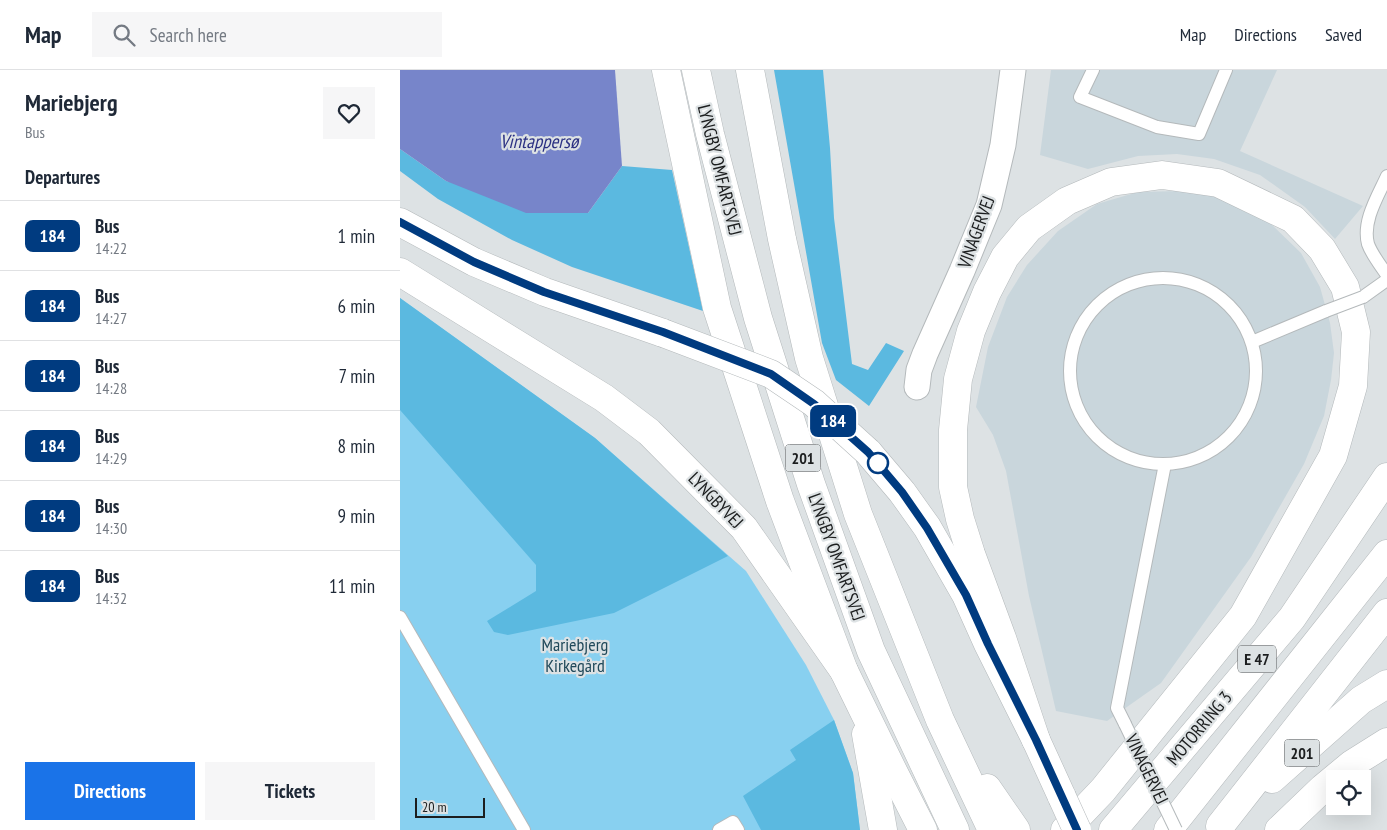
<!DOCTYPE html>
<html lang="en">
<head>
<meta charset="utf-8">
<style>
	body { margin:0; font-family:"PT Sans Narrow",sans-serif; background:#f6f6f7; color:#1f2937; height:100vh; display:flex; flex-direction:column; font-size:19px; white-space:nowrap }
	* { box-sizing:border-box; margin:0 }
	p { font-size:16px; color:#747a83 }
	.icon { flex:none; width:28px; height:28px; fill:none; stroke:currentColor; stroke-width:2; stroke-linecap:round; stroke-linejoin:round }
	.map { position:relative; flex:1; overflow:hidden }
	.sheet { display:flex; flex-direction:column; background:#fff; width:400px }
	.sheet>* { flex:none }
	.badge { padding:0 10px; border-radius:8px; font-size:18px; line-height:32px }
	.controls { position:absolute; left:926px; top:700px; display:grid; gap:10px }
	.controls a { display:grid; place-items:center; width:45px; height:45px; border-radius:0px; background:#fff; box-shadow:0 5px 20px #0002; font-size:25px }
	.scale { position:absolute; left:15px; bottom:12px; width:70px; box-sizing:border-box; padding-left:5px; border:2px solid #1c1e1f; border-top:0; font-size:14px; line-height:18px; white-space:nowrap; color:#1c1e1f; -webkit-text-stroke:4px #dde2e4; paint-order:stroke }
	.map>.badge { position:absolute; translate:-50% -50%; box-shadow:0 0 0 2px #fff }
	h2 { padding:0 25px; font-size:19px; line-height:45px }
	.round { display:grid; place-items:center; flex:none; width:52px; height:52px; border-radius:0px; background:#f6f6f7 }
	.overview { display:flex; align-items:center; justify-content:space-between; height:85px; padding:0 25px }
	h1 { font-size:24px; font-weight:700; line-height:38px }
	.cta { display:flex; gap:10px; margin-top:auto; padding:10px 25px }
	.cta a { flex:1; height:58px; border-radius:0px; background:#1a73e8; color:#fff; font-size:20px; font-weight:700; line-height:58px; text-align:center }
	.cta a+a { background:#f6f6f7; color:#1f2937 }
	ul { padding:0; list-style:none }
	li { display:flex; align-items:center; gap:15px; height:70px; padding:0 25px; border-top:1px solid #e0e1e3 }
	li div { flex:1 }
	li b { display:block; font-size:19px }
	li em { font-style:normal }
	li .badge { min-width:55px; font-weight:700; text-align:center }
	header { display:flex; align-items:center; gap:30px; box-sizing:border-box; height:70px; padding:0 25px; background:#fff; border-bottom:1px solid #e0e1e3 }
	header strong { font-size:24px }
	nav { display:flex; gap:28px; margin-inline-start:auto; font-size:18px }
	.search { width:350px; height:45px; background:#f6f6f7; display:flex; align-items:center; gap:12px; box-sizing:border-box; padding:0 18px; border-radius:0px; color:#747a83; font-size:19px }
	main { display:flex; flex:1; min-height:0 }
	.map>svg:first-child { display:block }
	.built { fill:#c9d6dc }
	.green { fill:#88d0f0 }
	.forest { fill:#5bb9e0 }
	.water { fill:#7785ca }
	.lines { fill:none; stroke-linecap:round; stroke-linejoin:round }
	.lane-casing { stroke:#b4b9bb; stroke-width:14 }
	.street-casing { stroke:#b4b9bb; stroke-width:27 }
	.secondary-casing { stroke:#b4b9bb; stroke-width:29 }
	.highway-casing { stroke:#b4b9bb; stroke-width:29 }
	.lane { stroke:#fff; stroke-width:12 }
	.street { stroke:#fff; stroke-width:25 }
	.secondary { stroke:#fff; stroke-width:28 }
	.highway { stroke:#fff; stroke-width:28 }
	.lane-bridge-casing { stroke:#b4b9bb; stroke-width:14; stroke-linecap:butt }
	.secondary-bridge-casing { stroke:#b4b9bb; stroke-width:29; stroke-linecap:butt }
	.lane-bridge { stroke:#fff; stroke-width:12 }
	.secondary-bridge { stroke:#fff; stroke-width:28 }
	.line-casing { stroke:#fff; stroke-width:11 }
	.line { stroke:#003b80; stroke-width:8 }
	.stop-dot { fill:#fff; stroke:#003b80; stroke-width:2.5 }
	.labels { text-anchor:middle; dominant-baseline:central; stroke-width:4.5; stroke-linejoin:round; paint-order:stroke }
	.shield { fill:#dde2e4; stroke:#56595a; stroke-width:1 }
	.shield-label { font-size:16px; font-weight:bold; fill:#1c1e1f }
	.street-label { font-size:18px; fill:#1c1e1f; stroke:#dde2e4 }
	.park-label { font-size:18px; fill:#20495a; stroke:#dde2e4 }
	.water-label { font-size:19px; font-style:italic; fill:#2b3183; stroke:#dde2e4 }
</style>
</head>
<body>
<header>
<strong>Map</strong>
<div class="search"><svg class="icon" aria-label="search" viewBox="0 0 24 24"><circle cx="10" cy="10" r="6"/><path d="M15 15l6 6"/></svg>Search here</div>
<nav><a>Map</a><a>Directions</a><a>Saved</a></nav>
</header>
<main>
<section class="sheet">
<div class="overview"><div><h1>Mariebjerg</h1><p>Bus</p></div><a class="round"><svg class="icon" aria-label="heart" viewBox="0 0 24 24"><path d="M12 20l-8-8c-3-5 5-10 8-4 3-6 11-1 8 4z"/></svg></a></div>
<h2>Departures</h2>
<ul>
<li><span class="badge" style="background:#003b80;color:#fff">184</span><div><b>Bus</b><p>14:22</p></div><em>1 min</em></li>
<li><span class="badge" style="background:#003b80;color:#fff">184</span><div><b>Bus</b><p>14:27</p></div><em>6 min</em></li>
<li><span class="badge" style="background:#003b80;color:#fff">184</span><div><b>Bus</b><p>14:28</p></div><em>7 min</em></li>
<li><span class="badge" style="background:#003b80;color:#fff">184</span><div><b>Bus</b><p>14:29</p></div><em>8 min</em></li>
<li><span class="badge" style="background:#003b80;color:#fff">184</span><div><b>Bus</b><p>14:30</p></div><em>9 min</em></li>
<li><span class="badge" style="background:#003b80;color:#fff">184</span><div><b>Bus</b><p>14:32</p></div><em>11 min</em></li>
</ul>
<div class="cta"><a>Directions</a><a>Tickets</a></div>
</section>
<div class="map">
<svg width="987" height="760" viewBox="0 0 987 760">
	<rect width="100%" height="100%" fill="#dde2e4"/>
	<!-- built -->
	<g class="built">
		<path d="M 651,0 L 877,0 L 840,81 L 963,136 L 935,169 L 905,137 L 860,105 L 814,89 L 777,84 L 738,86 L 688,99 L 640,85 Z"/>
		<path d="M 781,121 L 819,127 L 869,152 L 901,183 L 920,217 L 930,253 L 934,283 L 931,310 L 924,346 L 904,394 L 851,487 L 761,613 L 707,651 L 656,641 L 629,526 L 606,401 L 593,365 L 576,337 L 588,277 L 607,227 L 627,195 L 658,161 L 697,134 L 738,122 Z"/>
	</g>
	<!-- green -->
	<path class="green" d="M 0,228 L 195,368 L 346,501 L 406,595 L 434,650 L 453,703 L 460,760 L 0,760 Z"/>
	<!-- forest -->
	<g class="forest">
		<path d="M 374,0 L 423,0 L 430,78 L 434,148 L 452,294 L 468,300 L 486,273 L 504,281 L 469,336 L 436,310 L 422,273 Z"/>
		<path d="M 0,79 L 46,111 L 188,143 L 222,96 L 272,100 L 303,241 L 172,197 L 112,170 L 38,129 L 0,101 Z"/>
		<path d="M 0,228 L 195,368 L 328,486 L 214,543 L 108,565 L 94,562 L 87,551 L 136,521 L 136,495 L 0,340 Z"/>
		<path d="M 434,650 L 453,703 L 460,760 L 361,760 L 343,726 L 396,690 L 390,680 Z"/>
	</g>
	<!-- water -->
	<path class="water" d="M 0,0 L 215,0 L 222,96 L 188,143 L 126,143 L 46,111 L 0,79 Z"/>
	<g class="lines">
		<defs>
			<g id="lane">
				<path d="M 693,0 L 680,27 L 757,57 L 799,64 L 826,0"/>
				<path d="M 987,106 C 978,126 962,151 968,174 C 972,185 981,196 987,205"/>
				<circle cx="763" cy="301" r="93"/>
				<path d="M 963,227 L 987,210"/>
				<path d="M 852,272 L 926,241"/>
				<path d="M 0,547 L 124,760"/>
				<path d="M 725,654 L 717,638 L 765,394"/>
				<path d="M 319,760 L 333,752 L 338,760"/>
			</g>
			<path id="street" d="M 517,317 L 519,300 L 525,284 L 562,201 L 589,135 L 603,75 L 613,0"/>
			<g id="secondary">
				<path d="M 0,152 L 74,192 L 145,222 L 263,263"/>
				<path d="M 0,202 L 204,328 L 249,362 L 344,458 L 444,601 L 494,703 L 523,760"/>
				<path d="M 468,382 L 502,422 L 527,457 L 566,525 L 588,574 L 636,670 L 662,727"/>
				<path d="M 466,664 L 483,760"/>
				<path d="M 879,760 L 923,718 L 952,694 L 987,672"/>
			</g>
			<g id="highway">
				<path d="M 266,0 L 317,238 L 380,431 L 444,601"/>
				<path d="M 296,0 L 310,64 L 358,248 L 411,414 L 471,581 L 555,760"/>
				<path d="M 350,0 L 382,169 L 409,288 L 458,444 L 540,650 L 592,760"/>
				<path d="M 636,670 L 602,568 L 571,484 L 560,449 L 553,417 L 553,360 L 558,309 L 571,261 L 587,222 L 605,187 L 629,158 L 667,131 L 711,112 L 762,105 L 818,113 L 893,149 L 922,179 L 945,217 L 956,262 L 953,316 L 933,386 L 843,546 L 703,720 L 665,760"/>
				<path d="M 872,709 L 961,630 L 987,614"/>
				<path d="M 587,718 L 616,760"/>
				<path d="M 820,756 L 987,543"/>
				<path d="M 713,760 L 892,548 L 987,407"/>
				<path d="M 768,760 L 987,484"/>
			</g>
		</defs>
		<!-- lane casing -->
		<use href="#lane" class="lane-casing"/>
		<!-- street casing -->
		<use href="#street" class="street-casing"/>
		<!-- secondary casing -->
		<use href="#secondary" class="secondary-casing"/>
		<!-- highway casing -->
		<use href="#highway" class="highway-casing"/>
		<!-- lane -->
		<use href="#lane" class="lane"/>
		<!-- street -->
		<use href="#street" class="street"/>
		<!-- secondary -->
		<use href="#secondary" class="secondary"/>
		<!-- highway -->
		<use href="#highway" class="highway"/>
		<defs>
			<g id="lane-bridge">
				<path d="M 926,241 L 963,227"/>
				<path d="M 725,654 L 776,760"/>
			</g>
			<g id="secondary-bridge">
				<path d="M 263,263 L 371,304 L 414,333 L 468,382"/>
				<path d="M 662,727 L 677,760"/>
			</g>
		</defs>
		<!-- lane-bridge casing -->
		<use href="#lane-bridge" class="lane-bridge-casing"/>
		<!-- secondary-bridge casing -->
		<use href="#secondary-bridge" class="secondary-bridge-casing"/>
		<!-- lane-bridge -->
		<use href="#lane-bridge" class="lane-bridge"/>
		<!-- secondary-bridge -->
		<use href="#secondary-bridge" class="secondary-bridge"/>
	</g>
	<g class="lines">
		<defs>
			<path id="line" d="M 0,152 L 74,192 L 144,222 L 263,262 L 371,304 L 414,334 L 468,382 L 502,422 L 527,458 L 566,525 L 588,574 L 636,670 L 677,760"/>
		</defs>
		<!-- line casing -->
		<use href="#line" class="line-casing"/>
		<!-- line -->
		<use href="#line" class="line"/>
	</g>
	<!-- markers -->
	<circle class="stop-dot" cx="478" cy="393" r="10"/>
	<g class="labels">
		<!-- shield labels -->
		<g class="shield">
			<rect x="385.5" y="374.5" width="35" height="27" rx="4"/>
			<rect x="838" y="575.5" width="38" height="27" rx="4"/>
			<rect x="884.5" y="669.5" width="35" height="27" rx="4"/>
		</g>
		<g class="shield-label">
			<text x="403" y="388">201</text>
			<text x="857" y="589">E 47</text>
			<text x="902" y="683">201</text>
		</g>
		<!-- street labels -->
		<g class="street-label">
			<text transform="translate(320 100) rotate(76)">LYNGBY OMFARTSVEJ</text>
			<text transform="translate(576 162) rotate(-70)">VINAGERVEJ</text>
			<text transform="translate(316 430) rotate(46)">LYNGBYVEJ</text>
			<text transform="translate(437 487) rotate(70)">LYNGBY OMFARTSVEJ</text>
			<text transform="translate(799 658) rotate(-50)">MOTORRING 3</text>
			<text transform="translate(747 699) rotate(64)">VINAGERVEJ</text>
		</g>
		<!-- park labels -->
		<g class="park-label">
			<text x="175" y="574">Mariebjerg<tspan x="175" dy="21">Kirkegård</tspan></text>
		</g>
		<!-- water labels -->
		<g class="water-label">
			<text x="139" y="71">Vintappersø</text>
		</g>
	</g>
</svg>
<div class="controls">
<a><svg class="icon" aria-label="locate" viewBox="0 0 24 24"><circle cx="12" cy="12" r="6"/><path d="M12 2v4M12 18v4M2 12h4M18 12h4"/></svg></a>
</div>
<div class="scale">20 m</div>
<b class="badge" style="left:433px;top:351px;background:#003b80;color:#fff">184</b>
</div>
</main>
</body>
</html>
